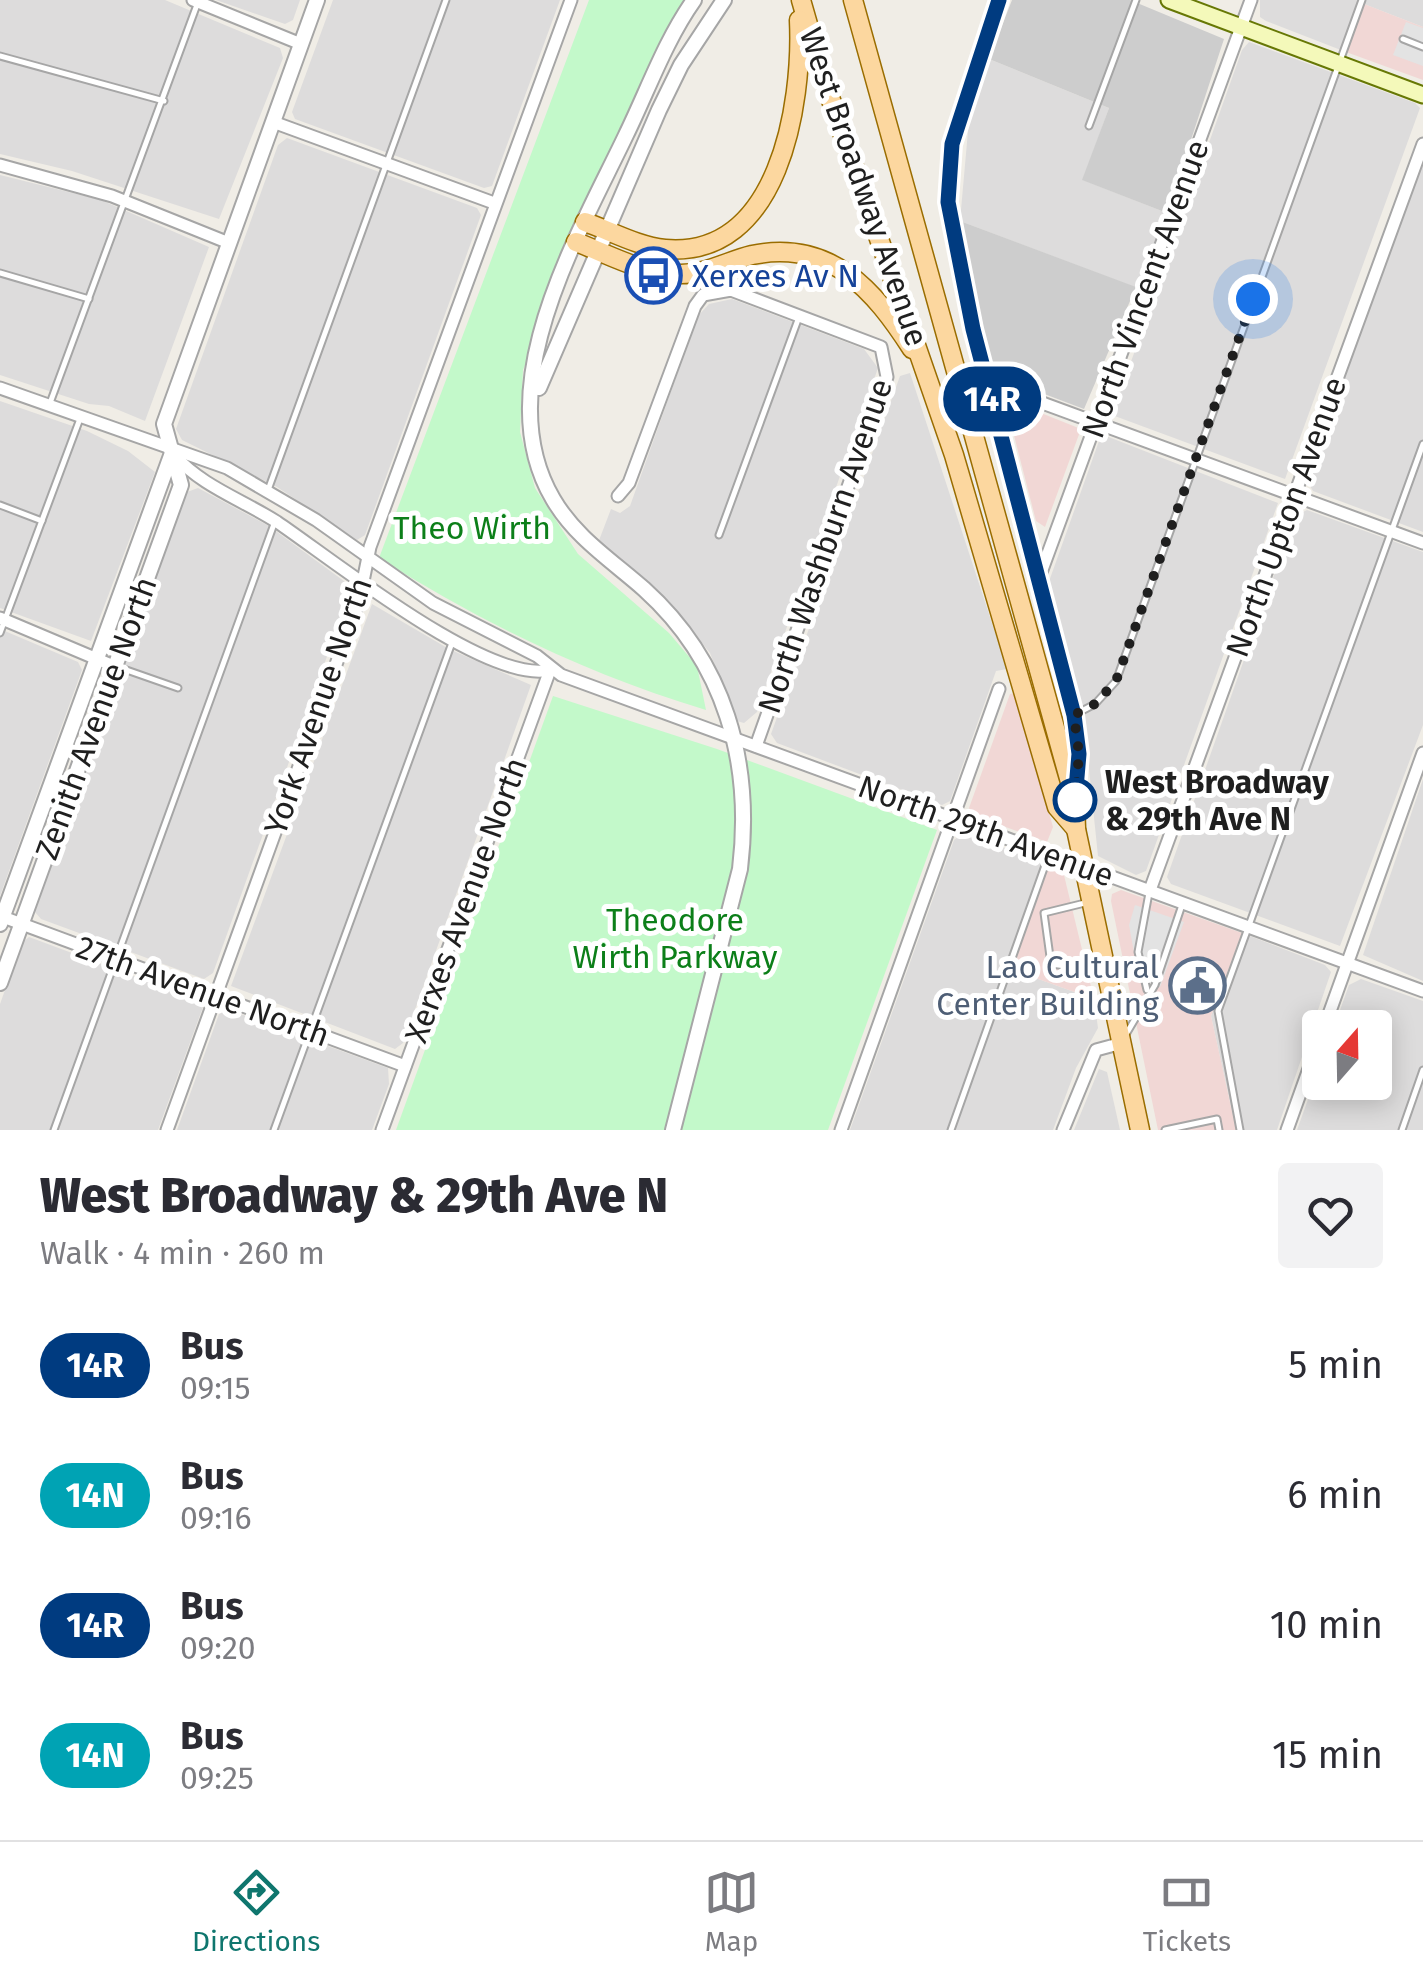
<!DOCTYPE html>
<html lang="en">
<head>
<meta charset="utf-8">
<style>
	body { margin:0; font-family:"Fira Sans",sans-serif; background:#f2f2f3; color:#2b2b33; height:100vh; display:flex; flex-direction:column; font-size:38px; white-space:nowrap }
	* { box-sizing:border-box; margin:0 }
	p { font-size:32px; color:#7c7c81 }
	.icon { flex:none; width:55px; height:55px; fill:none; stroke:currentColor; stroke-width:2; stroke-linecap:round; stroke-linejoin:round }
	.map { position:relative; height:1130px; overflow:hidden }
	.details { display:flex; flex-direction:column; background:#fff; flex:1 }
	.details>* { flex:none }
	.badge { padding:0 20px; border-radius:32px; font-size:35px; line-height:65px }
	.needle { width:65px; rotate:20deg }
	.controls { position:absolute; left:1302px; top:1010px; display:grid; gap:20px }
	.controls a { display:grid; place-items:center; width:90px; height:90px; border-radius:10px; background:#fff; box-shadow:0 5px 25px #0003; font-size:50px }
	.you { position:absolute; width:50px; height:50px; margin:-25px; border:8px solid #fff; border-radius:50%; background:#1a73e8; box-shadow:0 0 0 15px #1a73e833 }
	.map>.badge { position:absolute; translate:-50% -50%; box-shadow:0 0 0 5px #fff }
	.round { display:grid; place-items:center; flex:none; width:105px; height:105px; border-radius:10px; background:#f2f2f3 }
	.overview { display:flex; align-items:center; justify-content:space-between; height:170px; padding:0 40px }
	h1 { font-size:48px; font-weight:800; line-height:75px }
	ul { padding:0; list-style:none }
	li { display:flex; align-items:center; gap:30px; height:130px; padding:0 40px }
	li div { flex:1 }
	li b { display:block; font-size:38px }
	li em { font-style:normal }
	li .badge { min-width:110px; font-weight:700; text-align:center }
	.tab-bar { display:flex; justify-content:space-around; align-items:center; height:140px; border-top:2px solid #e1e1e2; background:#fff; font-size:28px; color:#7c7c81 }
	.tab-bar a { display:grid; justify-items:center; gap:5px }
	.tab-bar .on { color:#0f766e }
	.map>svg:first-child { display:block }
	.residential { fill:#dddcdc }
	.commercial { fill:#f1d7d5 }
	.religious { fill:#cdcdcd }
	.park { fill:#c3f9ca }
	.parking { fill:#e3e3e3 }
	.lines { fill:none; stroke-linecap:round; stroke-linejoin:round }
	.service-casing { stroke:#a6a6a6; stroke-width:9 }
	.minor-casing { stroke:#a6a6a6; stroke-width:15 }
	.tertiary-casing { stroke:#a6a6a6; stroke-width:18 }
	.secondary-casing { stroke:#677805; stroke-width:19 }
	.primary-casing { stroke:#9a6d00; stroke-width:21 }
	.service { stroke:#fff; stroke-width:5 }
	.minor { stroke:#fff; stroke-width:11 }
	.tertiary { stroke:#fff; stroke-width:14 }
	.secondary { stroke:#f4f9ba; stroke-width:15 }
	.primary { stroke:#fcd79f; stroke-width:18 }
	.line-casing { stroke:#fff; stroke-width:22 }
	.line { stroke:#003b80; stroke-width:15 }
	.walk { stroke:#1f1f1f; stroke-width:10; stroke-dasharray:0 18 }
	.stop-dot { fill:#fff; stroke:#003b80; stroke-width:5 }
	.labels { text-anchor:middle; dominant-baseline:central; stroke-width:10; stroke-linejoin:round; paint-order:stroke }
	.street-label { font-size:32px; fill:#1f1f1f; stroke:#fff }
	.transit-label { font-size:32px; fill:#164399; stroke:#fff; text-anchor:start }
	.park-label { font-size:32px; fill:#0c7f19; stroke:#fff }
	.stop-label { font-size:32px; font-weight:bold; fill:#1f1f1f; stroke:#fff; text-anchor:start }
	.service-label { font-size:32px; fill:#4e5e75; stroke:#fff; text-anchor:end }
</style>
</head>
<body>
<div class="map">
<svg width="1423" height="1130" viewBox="0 0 1423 1130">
	<rect width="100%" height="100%" fill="#f0ede6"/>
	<!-- residential -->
	<g class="residential">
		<path d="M 0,0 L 165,0 L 280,48 L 283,58 L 219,219 L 72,171 L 0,154 Z"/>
		<path d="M 216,0 L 300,0 L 293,20 L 285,24 Z"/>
		<path d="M 333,0 L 560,0 L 492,186 L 484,188 L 295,119 L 292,112 Z"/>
		<path d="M 1260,0 L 1423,0 L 1423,27 L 1364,4 L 1346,52 L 1266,21 L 1260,17 Z"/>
		<path d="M 1249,42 L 1415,103 L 1420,108 L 1285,479 L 1112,415 L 1242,50 Z"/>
		<path d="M 989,59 L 1109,108 L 1083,180 L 1167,213 L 1140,289 L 960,221 L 969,120 Z"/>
		<path d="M 287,138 L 477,208 L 481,215 L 365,535 L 357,540 L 277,487 L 182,440 L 176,429 L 278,145 Z"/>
		<path d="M 1423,163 L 1423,532 L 1313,491 L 1306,479 Z"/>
		<path d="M 0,175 L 101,200 L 209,247 L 145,421 L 109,406 L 89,404 L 0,375 Z"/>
		<path d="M 732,299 L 864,349 L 878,368 L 757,712 L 744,723 L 737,721 L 710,653 L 686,623 L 663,596 L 598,543 L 611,509 L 620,513 L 630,506 L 698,316 L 709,304 Z"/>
		<path d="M 910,373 L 1007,669 L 996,671 L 950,801 L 942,805 L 777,743 L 771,734 L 900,376 Z"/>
		<path d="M 0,401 L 87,431 L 128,451 L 155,472 L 91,641 L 0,608 Z"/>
		<path d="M 1106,436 L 1278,503 L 1146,871 L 1136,875 L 1098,856 L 1086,740 L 1047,587 L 1099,441 Z"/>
		<path d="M 198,488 L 269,526 L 352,587 L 213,973 L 204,979 L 41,919 L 35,912 L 187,492 Z"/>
		<path d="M 1307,510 L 1423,552 L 1423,725 L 1340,946 L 1171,884 L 1167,877 L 1295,516 Z"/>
		<path d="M 372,604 L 449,649 L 531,685 L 403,1043 L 395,1049 L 231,986 Z"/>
		<path d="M 0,629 L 78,662 L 82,670 L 0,896 Z"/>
		<path d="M 1423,779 L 1423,981 L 1363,955 Z"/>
		<path d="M 965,832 L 1045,864 L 1008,968 L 1094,999 L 1098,1028 L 1076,1068 L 1053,1130 L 850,1130 L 954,840 Z"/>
		<path d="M 1242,933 L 1325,965 L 1331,972 L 1277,1130 L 1236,1130 L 1211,1016 Z"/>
		<path d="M 29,937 L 201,1001 L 203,1007 L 158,1130 L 0,1130 L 0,1004 L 22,943 Z"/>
		<path d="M 1361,979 L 1423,1001 L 1423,1130 L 1297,1130 L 1320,1066 L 1320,1082 L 1375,1082 L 1375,1028 L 1334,1027 L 1349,985 Z"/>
		<path d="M 227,1009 L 388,1068 L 389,1084 L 372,1130 L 177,1130 L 219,1014 Z"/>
		<path d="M 1099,1069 L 1107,1072 L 1120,1130 L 1074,1130 Z"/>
	</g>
	<!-- commercial -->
	<g class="commercial">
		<path d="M 1364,4 L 1423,27 L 1423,80 L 1346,52 Z"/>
		<path d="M 1021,405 L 1081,429 L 1045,527 L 1036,521 L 1009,416 L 1011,409 Z"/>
		<path d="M 1015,693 L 1053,827 L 1047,842 L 973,815 L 969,808 L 1010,694 Z"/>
		<path d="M 1045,864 L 1063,871 L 1094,999 L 1008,968 Z"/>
		<path d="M 1121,890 L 1242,933 L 1211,1016 L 1236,1130 L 1158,1130 L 1111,901 L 1112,894 Z"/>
	</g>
	<!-- religious -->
	<g class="religious">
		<path d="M 1012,0 L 1130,0 L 1224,39 L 1167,213 L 1082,180 L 1109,108 L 989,59 Z"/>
		<path d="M 960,221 L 1136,287 L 1084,409 L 994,375 Z"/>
	</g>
	<!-- park -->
	<g class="park">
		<path d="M 589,0 L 699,0 L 562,250 L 547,309 L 523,370 L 520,432 L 535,488 L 578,554 L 669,633 L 697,666 L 706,710 C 588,674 484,624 379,558 Z"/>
		<path d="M 553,696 L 717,749 L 937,830 L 828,1130 L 396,1130 Z"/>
	</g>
	<!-- parking -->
	<g class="parking">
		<path d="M 1406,22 L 1423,28 L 1423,66 L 1393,55 Z"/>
		<path d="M 1135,905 L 1184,922 L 1160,987 L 1139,980 L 1129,925 Z"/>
	</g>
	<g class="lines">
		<defs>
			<g id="service">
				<path d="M 1403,39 L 1423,47"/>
				<path d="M 0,56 L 164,101"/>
				<path d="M 1089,126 L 1136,0"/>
				<path d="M 0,273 L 89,299"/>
				<path d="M 50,403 L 198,2"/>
				<path d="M 268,490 L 446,0"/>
				<path d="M 0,505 L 42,521"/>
				<path d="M 719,535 L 799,317"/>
				<path d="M 0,633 L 81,416"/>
				<path d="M 118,667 L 178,688"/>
				<path d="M 1076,714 L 1095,704 L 1116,681 L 1362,0"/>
				<path d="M 1089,902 L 1044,913 L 1051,964 L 1103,971"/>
				<path d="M 1147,990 L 1138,952 L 1149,893"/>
				<path d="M 1125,1036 L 1155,985 L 1182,905"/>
				<path d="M 54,1130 L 274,524"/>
				<path d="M 274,1130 L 453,640"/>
				<path d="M 951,1130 L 1048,857"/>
				<path d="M 1165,1130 L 1217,1119 L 1219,1130"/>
				<path d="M 1240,1130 L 1218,1011 L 1423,444"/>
				<path d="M 1402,1130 L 1423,1070"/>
			</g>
			<g id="minor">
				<path d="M 193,0 L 301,44"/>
				<path d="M 273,122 L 494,203"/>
				<path d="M 0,165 L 112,196 L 229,243"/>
				<path d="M 988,383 L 1423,543"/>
				<path d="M 0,388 L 227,468 L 316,520 L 433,603 L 537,656 L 561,675 L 1423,991"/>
				<path d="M 174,455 C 203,487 241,499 277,522 C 332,559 488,685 550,670"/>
				<path d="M 618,496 L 629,483 L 695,306 L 703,295 L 731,290 L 881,347 L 887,377 L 756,746"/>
				<path d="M 1039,578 L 1251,0"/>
				<path d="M 0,618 L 116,667"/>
				<path d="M 1150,890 L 1423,144"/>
				<path d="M 0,916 L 405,1066"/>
				<path d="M 1324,1028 L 1423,753"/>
				<path d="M 167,1130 L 359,601 L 370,547 L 571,0"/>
				<path d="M 382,1130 L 550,670"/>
				<path d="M 841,1130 L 999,689"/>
				<path d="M 1063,1130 L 1096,1050 L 1122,1043"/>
				<path d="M 1287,1130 L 1320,1038"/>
			</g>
			<g id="tertiary">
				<path d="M 999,0 L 952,144 L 948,202 L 973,329 L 1074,715 L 1079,754 L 1076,791"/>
				<path d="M 539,388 L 659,110 L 681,65 L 724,0"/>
				<path d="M 0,924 L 172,453"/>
				<path d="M 0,983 L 181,485 L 164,424 L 317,0"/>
				<path d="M 673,1130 L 740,869 C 753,762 725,662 644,589 C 611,560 575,537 553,499 C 487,387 578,236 626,135 C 648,90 665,41 694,0"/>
			</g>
			<path id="secondary" d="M 1169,0 L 1423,95"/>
			<g id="primary">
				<path d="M 801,0 L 824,80 L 954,455 L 1057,807 L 1076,829"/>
				<path d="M 853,0 L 1075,800 L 1076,829 L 1140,1130"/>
				<path d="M 585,222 C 611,231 637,246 665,249 C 779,259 803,104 799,20"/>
				<path d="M 576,242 C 608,254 643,274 678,274 C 705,275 727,261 752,255 C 831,239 874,290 912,349"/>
			</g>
		</defs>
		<!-- service casing -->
		<use href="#service" class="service-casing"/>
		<!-- minor casing -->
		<use href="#minor" class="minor-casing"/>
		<!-- tertiary casing -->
		<use href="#tertiary" class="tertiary-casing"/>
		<!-- secondary casing -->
		<use href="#secondary" class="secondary-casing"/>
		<!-- primary casing -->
		<use href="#primary" class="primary-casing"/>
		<!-- service -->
		<use href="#service" class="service"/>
		<!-- minor -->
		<use href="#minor" class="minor"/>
		<!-- tertiary -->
		<use href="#tertiary" class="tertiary"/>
		<!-- secondary -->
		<use href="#secondary" class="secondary"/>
		<!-- primary -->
		<use href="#primary" class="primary"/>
	</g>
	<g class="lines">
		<defs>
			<path id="line" d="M 999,0 L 952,144 L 948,202 L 973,329 L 1074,715 L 1079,754 L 1075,800"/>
		</defs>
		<!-- line casing -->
		<use href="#line" class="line-casing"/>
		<!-- line -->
		<use href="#line" class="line"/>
		<!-- walk -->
		<path class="walk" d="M 1075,800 L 1079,754 L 1074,715 L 1095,704 L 1116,681 L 1253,299"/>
	</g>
	<!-- icons -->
	<defs>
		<symbol id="bus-ring" viewBox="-11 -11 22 22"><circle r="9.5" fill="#fff" stroke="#1a4fb4" stroke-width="1.5"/><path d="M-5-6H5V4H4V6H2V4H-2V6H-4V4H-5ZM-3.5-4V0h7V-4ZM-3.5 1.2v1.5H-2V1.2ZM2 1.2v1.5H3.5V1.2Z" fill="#1a4fb4"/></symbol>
		<symbol id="civic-ring" viewBox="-11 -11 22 22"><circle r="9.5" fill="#fff" stroke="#5c6f8a" stroke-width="1.5"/><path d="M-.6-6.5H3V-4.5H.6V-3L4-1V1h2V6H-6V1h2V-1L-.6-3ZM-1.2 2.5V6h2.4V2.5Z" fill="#5c6f8a"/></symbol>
	</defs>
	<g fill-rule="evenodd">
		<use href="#bus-ring" x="622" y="244" width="63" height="63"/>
		<use href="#civic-ring" x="1166" y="954" width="63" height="63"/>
	</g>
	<!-- markers -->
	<circle class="stop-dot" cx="1075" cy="800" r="20"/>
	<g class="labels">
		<!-- street labels -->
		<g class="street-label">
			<text transform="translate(864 187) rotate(71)">West Broadway Avenue</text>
			<text transform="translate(1145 289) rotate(-70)">North Vincent Avenue</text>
			<text transform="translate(1286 517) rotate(-70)">North Upton Avenue</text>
			<text transform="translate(825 546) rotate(-71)">North Washburn Avenue</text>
			<text transform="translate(318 706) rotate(-71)">York Avenue North</text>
			<text transform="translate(96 718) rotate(-70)">Zenith Avenue North</text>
			<text transform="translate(986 831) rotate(20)">North 29th Avenue</text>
			<text transform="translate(466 900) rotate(-70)">Xerxes Avenue North</text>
			<text transform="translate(203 991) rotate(20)">27th Avenue North</text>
		</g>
		<!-- transit labels -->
		<g class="transit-label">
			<text x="692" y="276">Xerxes Av N</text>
		</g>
		<!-- park labels -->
		<g class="park-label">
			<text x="472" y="528">Theo Wirth</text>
			<text x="675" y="920">Theodore<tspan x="675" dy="37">Wirth Parkway</tspan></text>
		</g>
		<!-- stop labels -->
		<g class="stop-label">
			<text x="1105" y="782">West Broadway<tspan x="1105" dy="37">&amp; 29th Ave N</tspan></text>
		</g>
		<!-- service labels -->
		<g class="service-label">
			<text x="1159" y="967">Lao Cultural<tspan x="1159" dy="37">Center Building</tspan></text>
		</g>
	</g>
</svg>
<div class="controls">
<a><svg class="needle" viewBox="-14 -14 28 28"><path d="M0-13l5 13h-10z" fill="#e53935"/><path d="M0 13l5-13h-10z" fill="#7c7c81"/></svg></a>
</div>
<div class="you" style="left:1253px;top:299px"></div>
<b class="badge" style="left:992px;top:399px;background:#003b80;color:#fff">14R</b>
</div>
<section class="details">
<div class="overview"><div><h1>West Broadway &amp; 29th Ave N</h1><p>Walk · 4 min · 260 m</p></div><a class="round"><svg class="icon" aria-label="heart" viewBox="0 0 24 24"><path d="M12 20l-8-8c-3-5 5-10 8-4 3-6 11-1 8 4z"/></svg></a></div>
<ul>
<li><span class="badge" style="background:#003b80;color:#fff">14R</span><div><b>Bus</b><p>09:15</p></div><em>5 min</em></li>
<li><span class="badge" style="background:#00a3b4;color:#fff">14N</span><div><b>Bus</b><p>09:16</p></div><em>6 min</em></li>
<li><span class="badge" style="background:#003b80;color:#fff">14R</span><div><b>Bus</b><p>09:20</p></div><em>10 min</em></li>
<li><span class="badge" style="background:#00a3b4;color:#fff">14N</span><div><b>Bus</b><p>09:25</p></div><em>15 min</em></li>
</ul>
</section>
<nav class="tab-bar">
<a class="on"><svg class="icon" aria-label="directions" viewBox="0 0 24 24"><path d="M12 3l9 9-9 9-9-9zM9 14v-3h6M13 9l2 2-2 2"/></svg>Directions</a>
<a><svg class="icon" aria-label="map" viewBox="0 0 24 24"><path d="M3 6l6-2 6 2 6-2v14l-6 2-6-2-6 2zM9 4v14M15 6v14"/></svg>Map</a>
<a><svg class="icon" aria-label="tickets" viewBox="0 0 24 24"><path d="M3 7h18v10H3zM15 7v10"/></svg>Tickets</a>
</nav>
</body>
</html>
